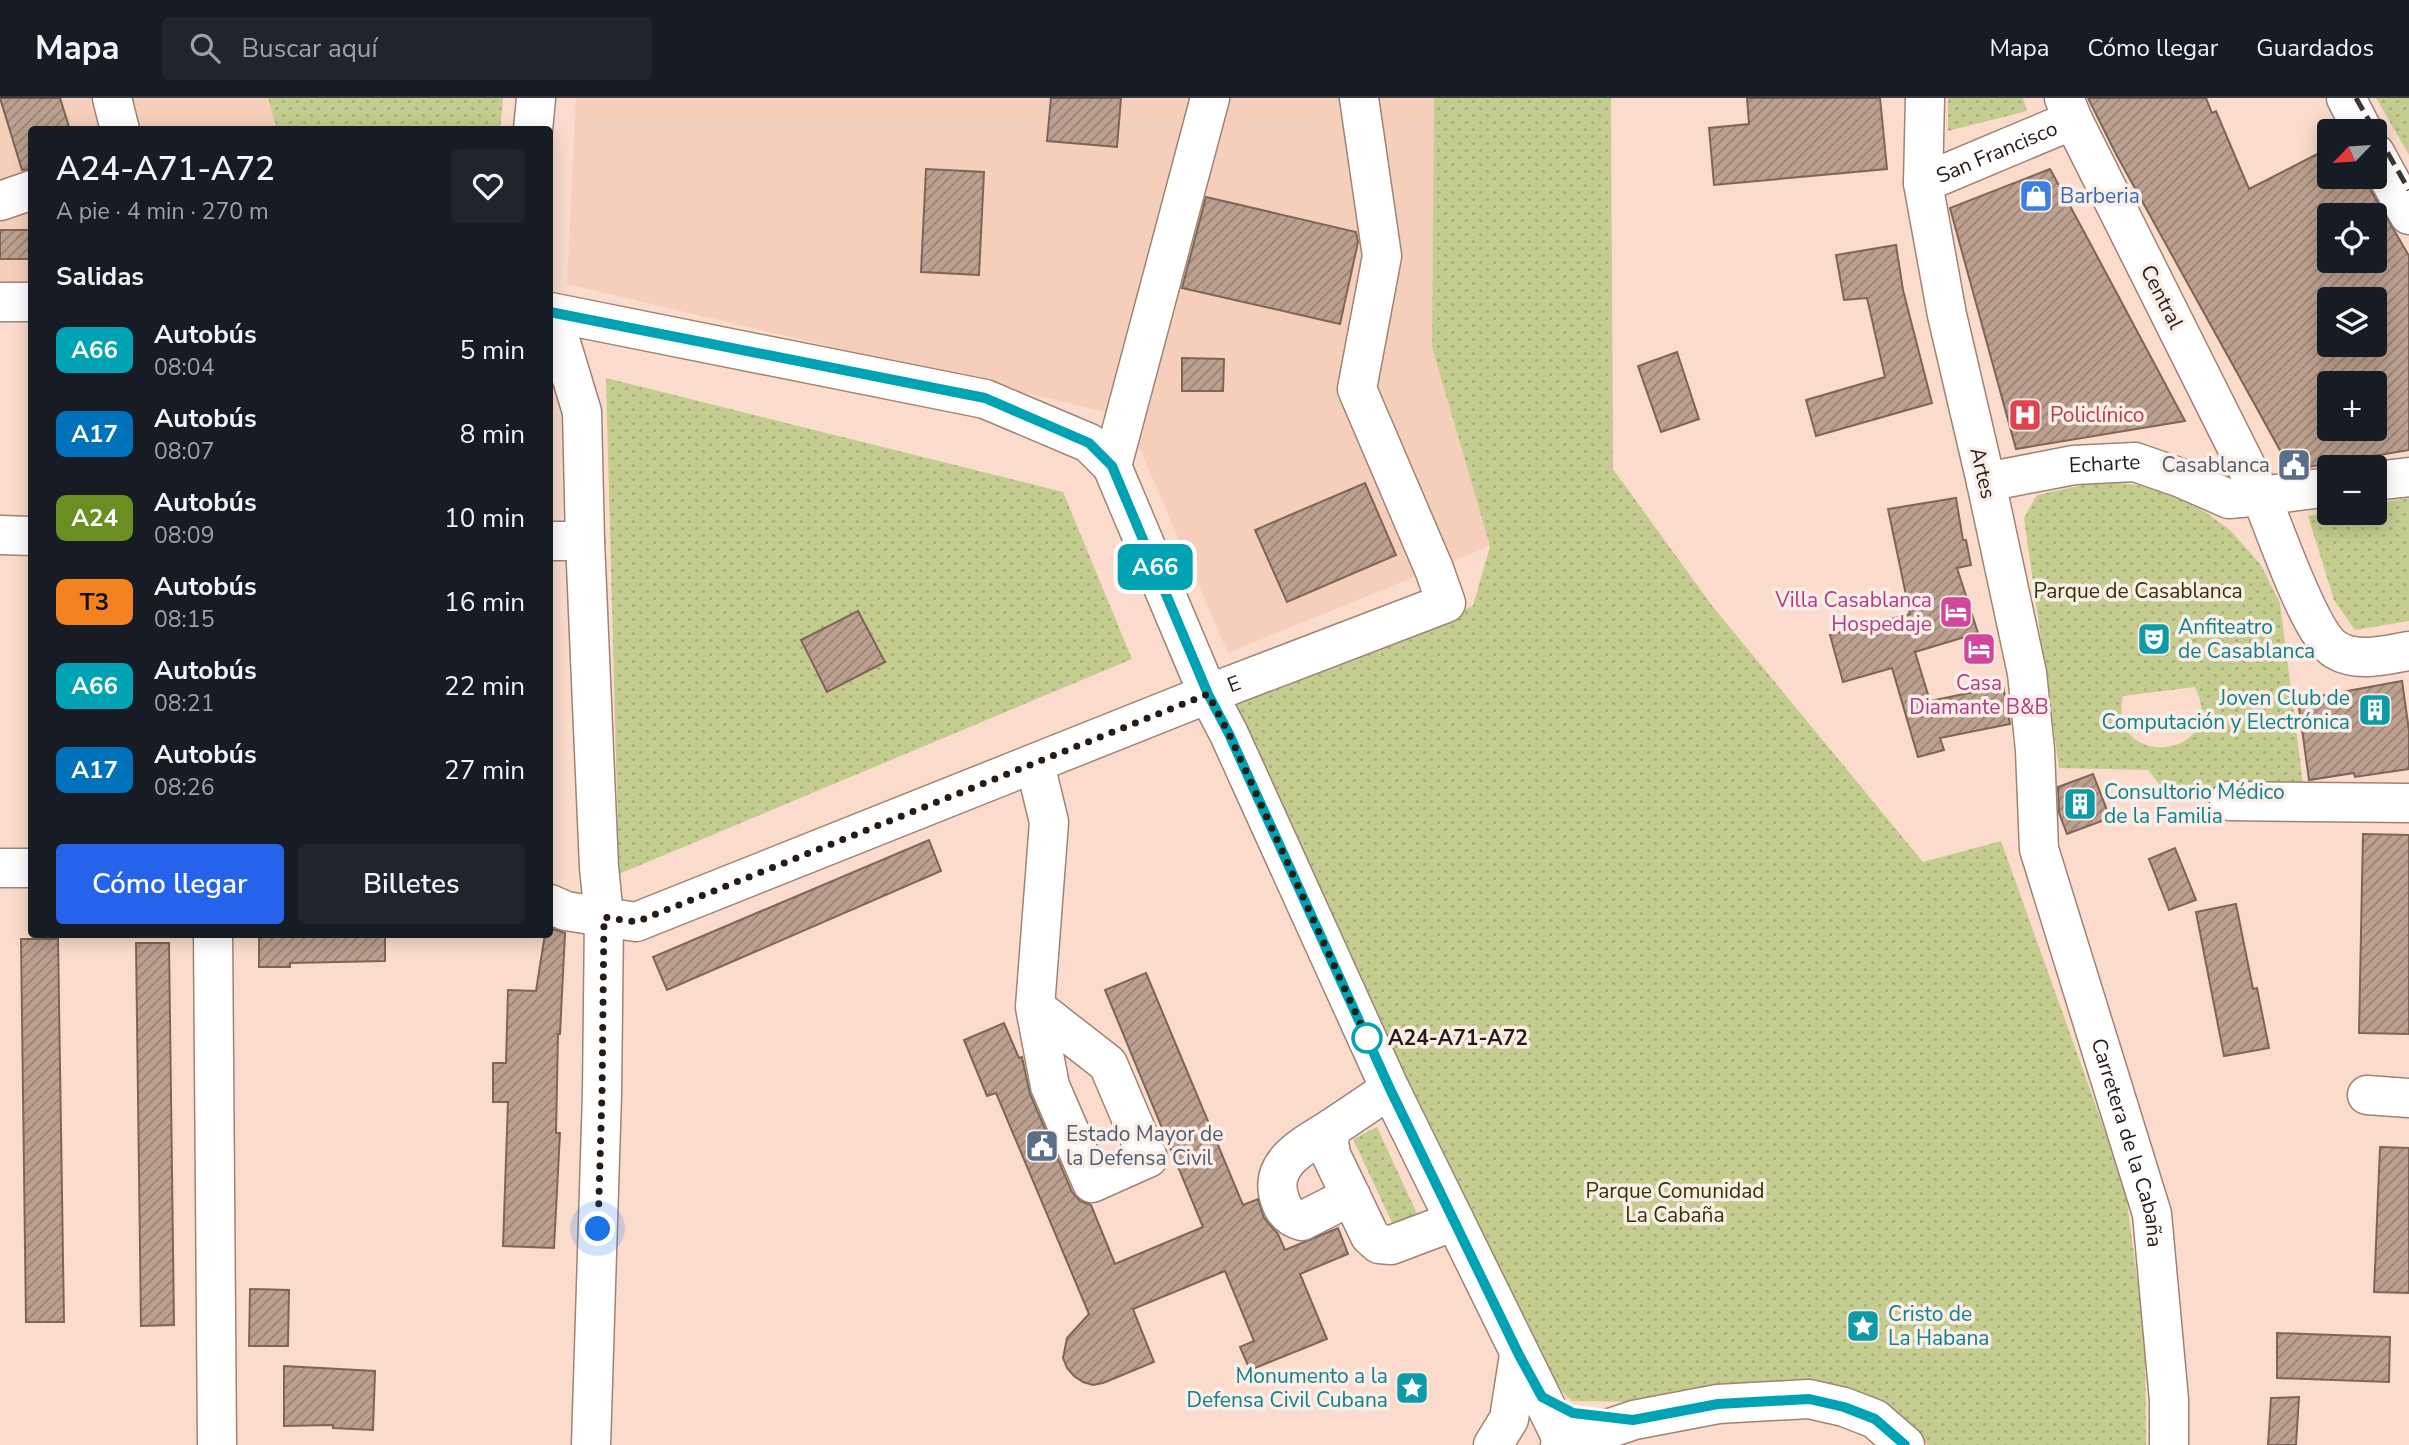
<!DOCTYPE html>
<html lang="es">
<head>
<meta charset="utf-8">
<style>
	body { margin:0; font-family:"Nunito Sans",sans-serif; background:#20242c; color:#f1f3f6; height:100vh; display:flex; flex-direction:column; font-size:26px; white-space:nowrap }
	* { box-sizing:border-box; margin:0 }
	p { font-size:23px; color:#9ea1a6 }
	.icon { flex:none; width:38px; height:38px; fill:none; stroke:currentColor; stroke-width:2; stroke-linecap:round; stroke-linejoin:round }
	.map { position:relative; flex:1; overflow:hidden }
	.drawer { position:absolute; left:28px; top:28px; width:525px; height:812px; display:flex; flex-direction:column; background:#171b24; border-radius:7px; box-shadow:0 4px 18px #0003 }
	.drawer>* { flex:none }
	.badge { padding:0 14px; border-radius:10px; font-size:24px; line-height:46px }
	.needle { width:46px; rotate:245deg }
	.controls { position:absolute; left:2317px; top:21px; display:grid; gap:14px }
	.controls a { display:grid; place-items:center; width:70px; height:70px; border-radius:7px; background:#171b24; box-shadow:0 4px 18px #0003; font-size:35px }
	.you { position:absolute; width:35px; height:35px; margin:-18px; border:5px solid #fff; border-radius:50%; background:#1a73e8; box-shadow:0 0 0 10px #1a73e833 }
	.map>.badge { position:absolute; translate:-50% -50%; box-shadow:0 0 0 4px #fff }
	h2 { padding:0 28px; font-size:26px; line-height:63px }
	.round { display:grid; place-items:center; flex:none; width:74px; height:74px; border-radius:7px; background:#20242c }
	.overview { display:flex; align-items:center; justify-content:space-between; height:119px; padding:0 28px }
	h1 { font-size:33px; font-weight:600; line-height:52px }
	.cta { display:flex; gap:14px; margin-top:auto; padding:14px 28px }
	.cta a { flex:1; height:80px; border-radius:7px; background:#2563eb; color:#fff; font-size:28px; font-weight:600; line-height:80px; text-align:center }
	.cta a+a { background:#20242c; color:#f1f3f6 }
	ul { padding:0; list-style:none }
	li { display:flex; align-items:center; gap:21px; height:84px; padding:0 28px }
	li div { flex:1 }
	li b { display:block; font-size:26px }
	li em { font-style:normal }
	li .badge { min-width:77px; font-weight:700; text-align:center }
	header { display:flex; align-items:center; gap:42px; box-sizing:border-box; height:98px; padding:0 35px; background:#171b24; border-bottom:2px solid #363941 }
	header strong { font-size:33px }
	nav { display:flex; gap:38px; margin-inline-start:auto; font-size:24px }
	.search { width:490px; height:63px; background:#20242c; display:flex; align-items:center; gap:18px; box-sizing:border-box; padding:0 24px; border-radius:7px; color:#9ea1a6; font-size:26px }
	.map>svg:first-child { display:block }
	.built { fill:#f5cfbb }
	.grass { fill:url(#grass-dots); fill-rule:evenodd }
	.building { fill:url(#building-hatch); stroke:#7f6555; stroke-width:2; fill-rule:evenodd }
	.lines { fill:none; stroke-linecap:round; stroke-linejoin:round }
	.minor-casing { stroke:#9f8374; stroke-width:41 }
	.major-casing { stroke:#9f8374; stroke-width:41 }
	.minor { stroke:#fff; stroke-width:38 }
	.major { stroke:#fff; stroke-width:38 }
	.rail { stroke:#42352d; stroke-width:5; stroke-dasharray:14 7; stroke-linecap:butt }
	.line-casing { stroke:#fff; stroke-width:16 }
	.line { stroke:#00a3b4; stroke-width:10 }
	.walk { stroke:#261b15; stroke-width:7; stroke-dasharray:0 12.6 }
	.stop-dot { fill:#fff; stroke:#00a3b4; stroke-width:3.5 }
	.labels { text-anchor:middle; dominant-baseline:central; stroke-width:7; stroke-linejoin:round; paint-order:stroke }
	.street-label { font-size:21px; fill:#261b15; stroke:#fbeee7 }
	.shop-label { font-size:21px; fill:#366cbe; stroke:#fbeee7; text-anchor:start }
	.health-label { font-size:21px; fill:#be3a42; stroke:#fbeee7; text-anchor:start }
	.service-label { font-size:21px; fill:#4e5e75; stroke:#fbeee7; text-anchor:end }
	.park-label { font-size:21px; fill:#323501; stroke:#fbeee7 }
	.hotel-label { font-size:21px; fill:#b23c85; stroke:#fbeee7; text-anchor:end }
	.culture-label { font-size:21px; fill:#0d838f; stroke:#fbeee7; text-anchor:start }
	.stop-label { font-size:21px; font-weight:bold; fill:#261b15; stroke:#fbeee7; text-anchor:start }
</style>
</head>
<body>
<header>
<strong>Mapa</strong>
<div class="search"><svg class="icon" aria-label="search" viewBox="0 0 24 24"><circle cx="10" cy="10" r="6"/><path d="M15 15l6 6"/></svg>Buscar aquí</div>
<nav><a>Mapa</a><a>Cómo llegar</a><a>Guardados</a></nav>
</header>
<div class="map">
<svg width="2409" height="1347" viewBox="0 0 2409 1347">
	<defs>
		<pattern id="grass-dots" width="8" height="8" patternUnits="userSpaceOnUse" patternTransform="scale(1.75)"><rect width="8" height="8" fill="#c5cc90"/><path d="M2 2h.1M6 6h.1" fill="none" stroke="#a9af7b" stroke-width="1.8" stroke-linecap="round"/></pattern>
		<pattern id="building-hatch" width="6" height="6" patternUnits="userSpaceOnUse" patternTransform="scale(1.75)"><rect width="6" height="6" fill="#bda190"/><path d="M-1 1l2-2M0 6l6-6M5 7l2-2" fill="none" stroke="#998274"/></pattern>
	</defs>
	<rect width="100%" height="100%" fill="#fbdccc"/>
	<!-- built -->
	<g class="built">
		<path d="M 0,0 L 503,0 L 500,31 L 32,32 L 31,204 L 0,204 Z"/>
		<path d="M 576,0 L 1434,0 L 1432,249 L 1490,448 L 1228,555 L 1126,319 L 567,186 Z"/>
	</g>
	<!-- grass -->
	<g class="grass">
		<path d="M 268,0 L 503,0 L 500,31 L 277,32 Z"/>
		<path d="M 1434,0 L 1611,0 L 1613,371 L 1713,509 L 1923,764 L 2001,743 L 2125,1089 L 2145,1240 L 2146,1347 L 1928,1347 L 1870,1307 L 1572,1303 L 1539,1271 L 1235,606 L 1473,508 L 1490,448 L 1432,249 Z"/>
		<path d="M 1948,0 L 2023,0 L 2027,13 L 1948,33 Z"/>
		<path d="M 2376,0 L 2409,0 L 2409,57 Z"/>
		<path d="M 606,280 L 1063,394 L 1132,561 L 619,776 Z"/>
		<path d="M 2101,383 L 2155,389 L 2176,398 L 2205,414 L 2230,432 L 2261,467 L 2280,505 L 2303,685 L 2173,703 L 2148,672 L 2059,670 L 2024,420 L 2037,397 ZM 2195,589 C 2231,661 2106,674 2123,598 Z"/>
		<path d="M 2409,400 L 2409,523 L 2355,532 L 2334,502 L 2308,418 L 2329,414 L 2375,415 L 2375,406 Z"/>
		<path d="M 1377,1029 L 1418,1118 L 1394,1129 L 1353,1041 Z"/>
	</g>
	<!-- building -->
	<g class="building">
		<path d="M 0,0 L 60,0 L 70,32 L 32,32 L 32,71 L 22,72 Z"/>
		<path d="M 1051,0 L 1121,0 L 1117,49 L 1047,43 Z"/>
		<path d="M 1747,0 L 1880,0 L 1887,71 L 1714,87 L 1709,30 L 1749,26 Z"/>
		<path d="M 2088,0 L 2206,0 L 2212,15 L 2216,13 L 2249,91 L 2329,50 L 2329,79 L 2363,79 L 2409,158 L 2409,352 L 2291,372 L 2116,56 ZM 2329,117 L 2375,117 L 2375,163 L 2329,163 ZM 2329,201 L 2375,201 L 2375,247 L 2329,247 ZM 2329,285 L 2375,285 L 2375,331 L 2329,331 Z"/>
		<path d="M 926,71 L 984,74 L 979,177 L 921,174 Z"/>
		<path d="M 2050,71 L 2090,145 L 2185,323 L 2016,351 L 1950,110 Z"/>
		<path d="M 1206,99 L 1356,134 L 1358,144 L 1340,226 L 1182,190 Z"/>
		<rect x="0" y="132" width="32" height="29"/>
		<path d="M 1896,147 L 1903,192 L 1932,305 L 1816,338 L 1806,302 L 1885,279 L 1867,200 L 1844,202 L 1836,157 Z"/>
		<path d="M 1677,254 L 1699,321 L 1661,334 L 1638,268 Z"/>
		<path d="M 1182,260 L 1224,261 L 1223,293 L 1182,293 Z"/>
		<path d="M 1365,385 L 1396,457 L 1287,504 L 1255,432 Z"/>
		<path d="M 1956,400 L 1963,442 L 1966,442 L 1971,467 L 1957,470 L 1978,535 L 1915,554 L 1930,603 L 2003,588 L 2010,626 L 1940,640 L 1944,652 L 1918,659 L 1892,570 L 1843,584 L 1830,537 L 1910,516 L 1888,411 Z"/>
		<path d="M 858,513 L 885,564 L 827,594 L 801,542 Z"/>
		<path d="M 2402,583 L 2409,632 L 2409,671 L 2355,679 L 2354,675 L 2309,682 L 2298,602 Z"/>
		<path d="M 2093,676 L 2110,720 L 2067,736 L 2059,715 L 2058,689 Z"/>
		<path d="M 2363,736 L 2409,737 L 2409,936 L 2359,935 Z"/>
		<path d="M 929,742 L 941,773 L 667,892 L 653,859 Z"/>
		<path d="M 2175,750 L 2196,802 L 2169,812 L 2149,761 Z"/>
		<path d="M 2236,806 L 2253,891 L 2257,890 L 2269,950 L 2224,958 L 2196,814 Z"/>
		<path d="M 550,830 L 565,835 L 560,936 L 558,936 L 556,1035 L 560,1035 L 554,1150 L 503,1148 L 508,1004 L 493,1004 L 493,965 L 506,965 L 508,892 L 536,893 L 545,836 L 550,836 Z"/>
		<path d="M 259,836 L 385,836 L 385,863 L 290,865 L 290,869 L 259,869 Z"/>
		<path d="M 21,841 L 58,841 L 64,1224 L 26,1224 Z"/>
		<path d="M 136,845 L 169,845 L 174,1227 L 141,1228 Z"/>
		<path d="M 1146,875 L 1243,1107 L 1258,1101 L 1264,1120 L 1278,1136 L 1285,1152 L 1338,1130 L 1348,1156 L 1300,1176 L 1327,1241 L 1250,1272 L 1240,1249 L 1254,1243 L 1225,1173 L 1133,1211 L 1154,1264 L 1103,1285 L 1093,1287 L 1083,1284 L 1074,1278 L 1067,1270 L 1063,1260 L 1067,1240 L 1089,1216 L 996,995 L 987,998 L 964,942 L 1004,925 L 1019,960 L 1022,959 L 1030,996 L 1072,1094 L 1080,1103 L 1091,1107 L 1115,1166 L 1203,1129 L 1105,892 Z"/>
		<path d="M 2380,1049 L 2409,1050 L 2409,1195 L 2374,1194 Z"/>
		<path d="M 250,1191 L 289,1192 L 288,1248 L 249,1248 Z"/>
		<path d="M 2277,1235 L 2390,1239 L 2389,1284 L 2277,1280 Z"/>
		<path d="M 284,1268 L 375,1273 L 373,1332 L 333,1330 L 333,1327 L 284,1328 Z"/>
		<path d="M 2299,1299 L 2296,1347 L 2268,1347 L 2271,1300 Z"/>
	</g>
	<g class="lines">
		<defs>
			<g id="minor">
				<path d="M 112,0 L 120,32"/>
				<path d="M 2346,0 L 2363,33"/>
				<path d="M 533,32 L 536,0"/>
				<path d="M 2375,55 L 2409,117"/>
				<path id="s1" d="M 1923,85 L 2073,22"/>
				<path d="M 0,103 L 32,92"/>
				<path d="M 0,204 L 32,204"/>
				<path d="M 550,214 L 985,301 L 1089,345 L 1112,368 L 1208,596 L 1229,636 L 1390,991 L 1564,1345"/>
				<path d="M 552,215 L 582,314 L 585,443 L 599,769 L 604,819 L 602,996 L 591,1347"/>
				<path d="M 1112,368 L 1210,0"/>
				<path d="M 2375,383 L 2409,379"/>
				<path id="s2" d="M 1986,384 L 2027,575 L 2035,652 L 2039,751 L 2152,1116 L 2169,1302 L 2169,1347"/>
				<path d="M 2329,389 L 2261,398 C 2274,429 2310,537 2336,552 C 2358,565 2385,557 2409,553"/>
				<path d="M 0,437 L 32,438"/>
				<path d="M 550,443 L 585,443"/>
				<path d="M 2229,703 L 2409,705"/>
				<path d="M 0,770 L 32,770"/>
				<path id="s3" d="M 550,806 L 566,813 L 636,824 L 1208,596 L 1446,505 L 1434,471 L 1357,291 L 1382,158 L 1359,0"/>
				<path d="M 213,836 L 217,1347"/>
				<path d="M 1035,909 L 1108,966 L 1148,1060 L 1092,1085 L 1050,988 L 1035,909 L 1049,724 L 1035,666"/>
				<path d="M 1390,991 L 1332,1030 L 1329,1043 L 1331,1057 L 1370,1138 L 1379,1146 L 1391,1147 L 1455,1123"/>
				<path d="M 2367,997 L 2409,1000"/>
				<path d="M 1332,1030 C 1306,1047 1267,1064 1280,1102 C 1284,1114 1290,1120 1302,1123 L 1351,1098"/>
				<path d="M 1493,1347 L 1509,1321 L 1519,1257"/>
				<path d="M 1560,1347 L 1634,1322 L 1718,1306 L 1809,1301 L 1844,1309 L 1875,1321 L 1905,1347"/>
			</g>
			<g id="major">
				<path id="s4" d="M 1925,0 L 1923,85 L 1947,217 L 1986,384 L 2074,367 L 2135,364 L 2181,380 L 2229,401 L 2261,398 L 2073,22 L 2064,0"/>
			</g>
		</defs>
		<!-- minor casing -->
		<use href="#minor" class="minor-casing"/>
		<!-- major casing -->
		<use href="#major" class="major-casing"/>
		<!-- minor -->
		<use href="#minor" class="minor"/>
		<!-- major -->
		<use href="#major" class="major"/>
		<!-- rail -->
		<path class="rail" d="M 2356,0 L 2409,92"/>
	</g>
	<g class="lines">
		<defs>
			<path id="line" d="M 550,214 L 985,300 L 1089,345 L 1112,368 L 1208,596 L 1229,636 L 1390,991 L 1519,1257 L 1542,1299 L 1573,1315 L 1633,1322 L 1718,1306 L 1809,1301 L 1844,1309 L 1875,1321 L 1905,1347"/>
		</defs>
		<!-- line casing -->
		<use href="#line" class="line-casing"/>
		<!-- line -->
		<use href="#line" class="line"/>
		<!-- walk -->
		<path class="walk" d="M 598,1131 L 602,996 L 604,819 L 636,824 L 1208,596 L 1229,636 L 1367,940"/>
	</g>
	<!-- icons -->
	<defs>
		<symbol id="shop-square" viewBox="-11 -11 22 22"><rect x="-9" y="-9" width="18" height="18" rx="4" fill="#3f7fe0" stroke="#fbeee7"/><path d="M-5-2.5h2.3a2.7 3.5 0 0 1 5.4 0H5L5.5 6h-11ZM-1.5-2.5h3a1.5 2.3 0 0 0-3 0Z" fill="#fff"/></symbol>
		<symbol id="hospital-square" viewBox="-11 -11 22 22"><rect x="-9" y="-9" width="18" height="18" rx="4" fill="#e0444e" stroke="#fbeee7"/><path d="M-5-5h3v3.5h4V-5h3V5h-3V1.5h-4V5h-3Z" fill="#fff"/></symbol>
		<symbol id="civic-square" viewBox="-11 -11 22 22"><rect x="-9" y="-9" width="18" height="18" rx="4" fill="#5c6f8a" stroke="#fbeee7"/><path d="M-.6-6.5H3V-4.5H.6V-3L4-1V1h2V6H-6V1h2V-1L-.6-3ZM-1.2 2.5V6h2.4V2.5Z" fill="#fff"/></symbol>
		<symbol id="hotel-square" viewBox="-11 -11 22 22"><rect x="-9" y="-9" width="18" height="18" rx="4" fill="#d1479c" stroke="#fbeee7"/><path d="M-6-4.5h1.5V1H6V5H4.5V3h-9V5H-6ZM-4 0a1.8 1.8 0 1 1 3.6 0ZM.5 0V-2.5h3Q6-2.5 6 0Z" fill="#fff"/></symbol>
		<symbol id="theatre-square" viewBox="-11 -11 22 22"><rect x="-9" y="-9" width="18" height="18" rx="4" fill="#0f9aa8" stroke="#fbeee7"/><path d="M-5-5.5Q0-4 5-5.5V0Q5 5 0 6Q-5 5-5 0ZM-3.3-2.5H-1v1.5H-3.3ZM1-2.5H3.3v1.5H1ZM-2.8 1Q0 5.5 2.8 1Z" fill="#fff"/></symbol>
		<symbol id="building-square" viewBox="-11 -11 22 22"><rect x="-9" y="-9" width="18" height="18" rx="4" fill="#0f9aa8" stroke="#fbeee7"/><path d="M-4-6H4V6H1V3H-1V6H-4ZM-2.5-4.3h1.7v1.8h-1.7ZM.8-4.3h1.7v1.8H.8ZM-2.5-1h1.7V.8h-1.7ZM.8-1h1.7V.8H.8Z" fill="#fff"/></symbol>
		<symbol id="sight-square" viewBox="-11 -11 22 22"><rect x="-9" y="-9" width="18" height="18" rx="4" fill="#0f9aa8" stroke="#fbeee7"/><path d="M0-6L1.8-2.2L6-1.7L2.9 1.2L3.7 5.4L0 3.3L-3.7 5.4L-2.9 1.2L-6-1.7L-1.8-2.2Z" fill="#fff"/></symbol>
	</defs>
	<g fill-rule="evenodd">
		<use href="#shop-square" x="2017" y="79" width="38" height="38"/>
		<use href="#hospital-square" x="2006" y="298" width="38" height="38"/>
		<use href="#civic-square" x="2275" y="348" width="38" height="38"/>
		<use href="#hotel-square" x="1937" y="495" width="38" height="38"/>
		<use href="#theatre-square" x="2135" y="522" width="38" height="38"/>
		<use href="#hotel-square" x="1960" y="532" width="38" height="38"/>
		<use href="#building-square" x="2356" y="593" width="38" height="38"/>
		<use href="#building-square" x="2061" y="687" width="38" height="38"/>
		<use href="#civic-square" x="1023" y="1029" width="38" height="38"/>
		<use href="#sight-square" x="1844" y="1209" width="38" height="38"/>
		<use href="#sight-square" x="1393" y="1271" width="38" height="38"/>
	</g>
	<!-- markers -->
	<circle class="stop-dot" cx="1367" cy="940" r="14"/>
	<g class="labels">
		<!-- street labels -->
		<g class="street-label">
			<text stroke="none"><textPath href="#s1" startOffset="80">San Francisco</textPath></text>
			<text transform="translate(2162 199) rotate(63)">Central</text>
			<text stroke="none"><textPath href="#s4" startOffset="511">Echarte</textPath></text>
			<text transform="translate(1983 375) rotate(77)">Artes</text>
			<text stroke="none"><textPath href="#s3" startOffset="732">E</textPath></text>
			<text stroke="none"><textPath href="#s2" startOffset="679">Carretera de la Cabaña</textPath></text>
		</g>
		<!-- shop labels -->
		<g class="shop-label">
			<text x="2060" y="98">Barberia</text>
		</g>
		<!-- health labels -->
		<g class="health-label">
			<text x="2050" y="317">Policlínico</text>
		</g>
		<!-- service labels -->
		<g class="service-label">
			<text x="2270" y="367">Casablanca</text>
			<text x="1066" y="1036" text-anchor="start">Estado Mayor de<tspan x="1066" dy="24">la Defensa Civil</tspan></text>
		</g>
		<!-- park labels -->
		<g class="park-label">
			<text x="2138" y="493">Parque de Casablanca</text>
			<text x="1675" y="1093">Parque Comunidad<tspan x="1675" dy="24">La Cabaña</tspan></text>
		</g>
		<!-- hotel labels -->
		<g class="hotel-label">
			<text x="1932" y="502">Villa Casablanca<tspan x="1932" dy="24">Hospedaje</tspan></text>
			<text x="1979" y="585" text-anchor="middle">Casa<tspan x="1979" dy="24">Diamante B&amp;B</tspan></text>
		</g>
		<!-- culture labels -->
		<g class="culture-label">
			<text x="2178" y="529">Anfiteatro<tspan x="2178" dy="24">de Casablanca</tspan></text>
			<text x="2350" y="600" text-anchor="end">Joven Club de<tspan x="2350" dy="24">Computación y Electrónica</tspan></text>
			<text x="2104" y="694">Consultorio Médico<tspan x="2104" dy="24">de la Familia</tspan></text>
			<text x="1888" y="1216">Cristo de<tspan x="1888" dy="24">La Habana</tspan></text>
			<text x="1388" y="1278" text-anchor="end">Monumento a la<tspan x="1388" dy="24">Defensa Civil Cubana</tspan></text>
		</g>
		<!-- stop labels -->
		<g class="stop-label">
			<text x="1388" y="940">A24-A71-A72</text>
		</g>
	</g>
</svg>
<div class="controls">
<a><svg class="needle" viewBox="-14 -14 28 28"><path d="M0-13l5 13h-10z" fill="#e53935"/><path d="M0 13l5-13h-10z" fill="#9ea1a6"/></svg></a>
<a><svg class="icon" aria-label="locate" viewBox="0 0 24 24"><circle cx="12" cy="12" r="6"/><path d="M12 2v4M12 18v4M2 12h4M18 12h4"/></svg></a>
<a><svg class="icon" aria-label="layers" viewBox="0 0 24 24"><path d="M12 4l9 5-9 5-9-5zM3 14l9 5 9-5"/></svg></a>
<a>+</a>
<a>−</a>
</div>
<div class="you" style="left:598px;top:1131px"></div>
<b class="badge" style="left:1155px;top:469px;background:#00a3b4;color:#fff">A66</b>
<section class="drawer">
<div class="overview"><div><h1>A24-A71-A72</h1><p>A pie · 4 min · 270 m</p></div><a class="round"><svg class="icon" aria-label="heart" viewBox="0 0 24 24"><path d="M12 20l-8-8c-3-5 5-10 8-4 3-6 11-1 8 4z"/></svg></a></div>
<h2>Salidas</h2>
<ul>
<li><span class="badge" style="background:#00a3b4;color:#fff">A66</span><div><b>Autobús</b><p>08:04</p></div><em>5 min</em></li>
<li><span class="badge" style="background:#0072bc;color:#fff">A17</span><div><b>Autobús</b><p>08:07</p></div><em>8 min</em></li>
<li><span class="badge" style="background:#6b8e23;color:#fff">A24</span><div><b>Autobús</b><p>08:09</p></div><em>10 min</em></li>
<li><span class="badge" style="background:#f58220;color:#111">T3</span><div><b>Autobús</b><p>08:15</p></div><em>16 min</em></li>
<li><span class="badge" style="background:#00a3b4;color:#fff">A66</span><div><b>Autobús</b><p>08:21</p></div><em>22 min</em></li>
<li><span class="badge" style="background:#0072bc;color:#fff">A17</span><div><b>Autobús</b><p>08:26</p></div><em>27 min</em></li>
</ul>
<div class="cta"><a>Cómo llegar</a><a>Billetes</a></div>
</section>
</div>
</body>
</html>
